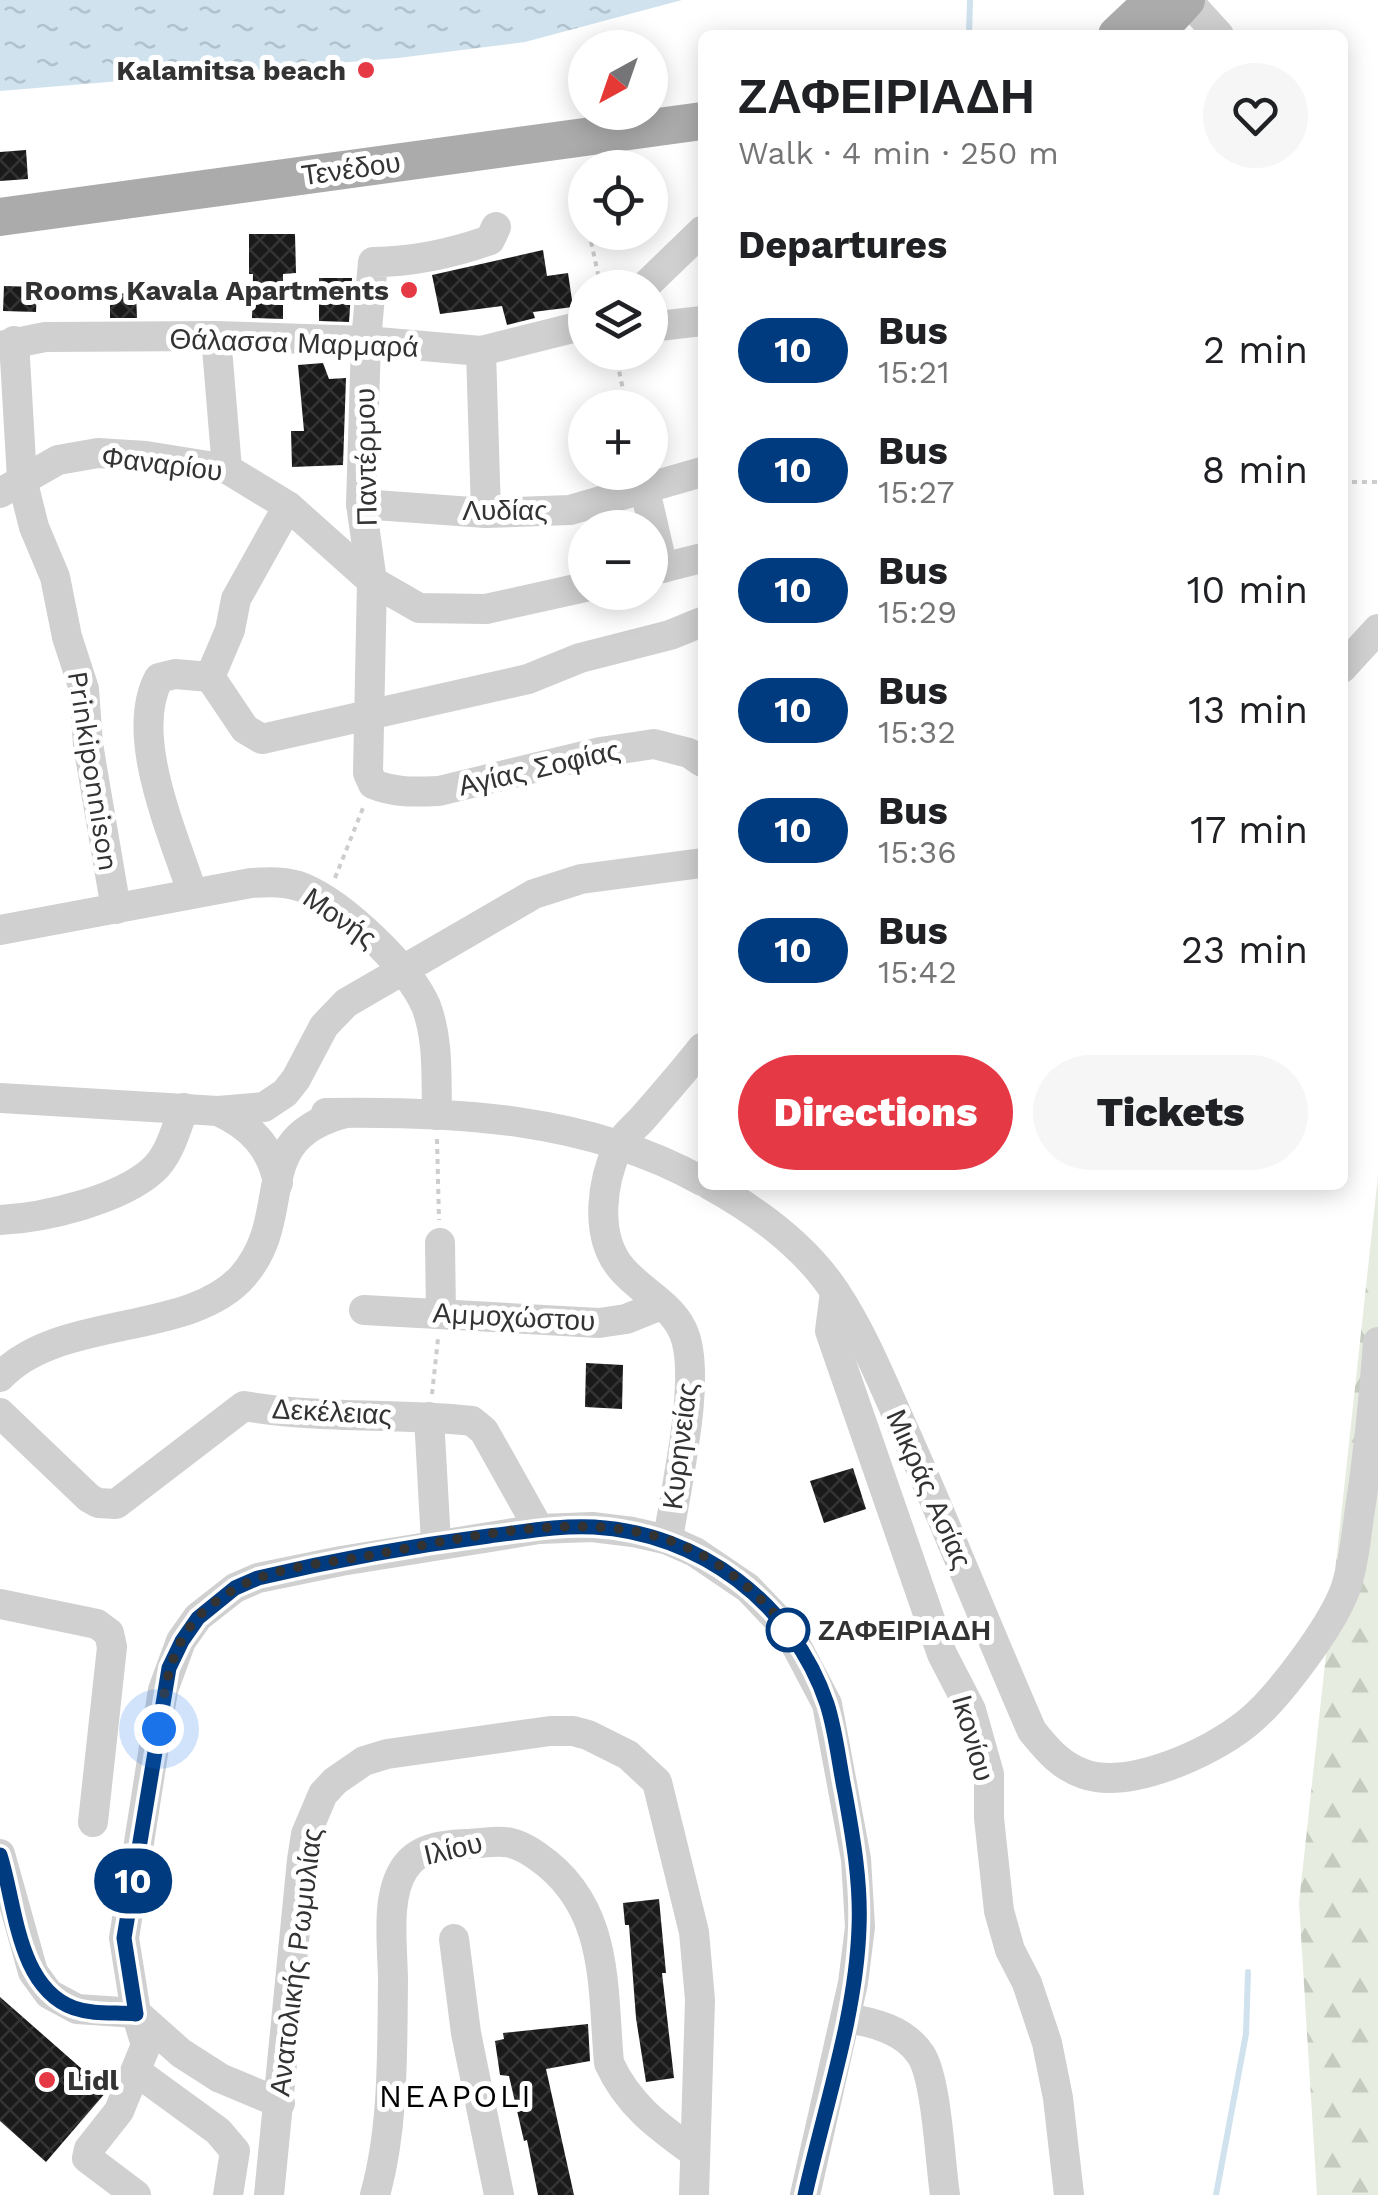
<!DOCTYPE html>
<html lang="en">
<head>
<meta charset="utf-8">
<style>
	body { margin:0; font-family:"Work Sans",sans-serif; background:#f6f6f6; color:#202124; height:100vh; display:flex; flex-direction:column; font-size:38px; white-space:nowrap }
	* { box-sizing:border-box; margin:0 }
	p { font-size:32px; color:#757577 }
	.icon { flex:none; width:55px; height:55px; fill:none; stroke:currentColor; stroke-width:2; stroke-linecap:round; stroke-linejoin:round }
	.map { position:relative; flex:1; overflow:hidden }
	.details { position:absolute; left:698px; top:30px; width:650px; height:1160px; display:flex; flex-direction:column; background:#fff; border-radius:15px; box-shadow:0 5px 25px #0003 }
	.details>* { flex:none }
	.badge { padding:0 20px; border-radius:32px; font-size:35px; line-height:65px }
	.needle { width:65px; rotate:220deg }
	.fabs { position:absolute; left:568px; top:30px; display:grid; gap:20px }
	.fabs a { display:grid; place-items:center; width:100px; height:100px; border-radius:50%; background:#fff; box-shadow:0 5px 25px #0003; font-size:50px }
	.you { position:absolute; width:50px; height:50px; margin:-25px; border:8px solid #fff; border-radius:50%; background:#1a73e8; box-shadow:0 0 0 15px #1a73e833 }
	.map>.badge { position:absolute; translate:-50% -50%; box-shadow:0 0 0 5px #fff }
	h2 { padding:0 40px; font-size:38px; line-height:90px }
	.round { display:grid; place-items:center; flex:none; width:105px; height:105px; border-radius:52px; background:#f6f6f6 }
	.summary { display:flex; align-items:center; justify-content:space-between; height:170px; padding:0 40px }
	h1 { font-size:48px; font-weight:800; line-height:75px }
	.action { display:flex; gap:20px; margin-top:auto; padding:20px 40px }
	.action a { flex:1; height:115px; border-radius:60px; background:#e63946; color:#fff; font-size:40px; font-weight:800; line-height:115px; text-align:center }
	.action a+a { background:#f6f6f6; color:#202124 }
	ul { padding:0; list-style:none }
	li { display:flex; align-items:center; gap:30px; height:120px; padding:0 40px }
	li div { flex:1 }
	li b { display:block; font-size:38px }
	li em { font-style:normal }
	li .badge { min-width:110px; font-weight:700; text-align:center }
	.map>svg:first-child { display:block }
	.forest { fill:url(#forest-firs) }
	.water { fill:url(#water-ripples) }
	.lines { fill:none; stroke-linecap:round; stroke-linejoin:round }
	.stream { stroke:#cfe2ee; stroke-width:6 }
	.building { fill:url(#building-cross-hatch) }
	.path { stroke:#cdcdcd; stroke-width:4; stroke-dasharray:5 5; stroke-linecap:butt }
	.minor { stroke:#d0d0d0; stroke-width:30 }
	.major { stroke:#ababab; stroke-width:38 }
	.line-casing { stroke:#fff; stroke-width:22 }
	.line { stroke:#003b80; stroke-width:15 }
	.walk { stroke:#333; stroke-width:10; stroke-dasharray:0 18 }
	.poi-dot { fill:#e63946; stroke:#fff; stroke-width:4 }
	.stop-dot { fill:#fff; stroke:#003b80; stroke-width:5 }
	.labels { text-anchor:middle; dominant-baseline:central; stroke-width:10; stroke-linejoin:round; paint-order:stroke }
	.poi-label { font-size:28px; font-weight:bold; fill:#333; stroke:#fff; text-anchor:end }
	.street-label { font-size:28px; fill:#333; stroke:#fff }
	.stop-label { font-size:28px; font-weight:bold; fill:#333; stroke:#fff; text-anchor:start }
	.quarter-label { font-size:32px; letter-spacing:2.5px; fill:#000; stroke:#fff }
</style>
</head>
<body>
<div class="map">
<svg width="1378" height="2195" viewBox="0 0 1378 2195">
	<defs>
		<pattern id="forest-firs" width="22" height="20" patternUnits="userSpaceOnUse" patternTransform="scale(2.5)"><rect width="22" height="20" fill="#e6ecdf"/><path d="M5 1l3.5 6h-7zM16 11l3.5 6h-7z" fill="#c6cbc0"/></pattern>
		<pattern id="water-ripples" width="26" height="14" patternUnits="userSpaceOnUse" patternTransform="scale(2.5)"><rect width="26" height="14" fill="#cfe2ee"/><path d="M2 4q2-2 4 0t4 0M15 11q2-2 4 0t4 0" fill="none" stroke="#b2c2cd"/></pattern>
		<pattern id="building-cross-hatch" width="8" height="8" patternUnits="userSpaceOnUse" patternTransform="scale(2.5)"><rect width="8" height="8" fill="#1a1a1a"/><path d="M0 0l8 8M0 8l8-8" fill="none" stroke="#333"/></pattern>
	</defs>
	<rect width="100%" height="100%" fill="#fff"/>
	<!-- forest -->
	<path class="forest" d="M 1378,1176 L 1378,2195 L 1317,2195 L 1299,1903 Z"/>
	<!-- water -->
	<path class="water" d="M 0,0 L 682,0 L 525,42 L 398,58 L 0,91 Z"/>
	<g class="lines">
		<!-- stream -->
		<g class="stream">
			<path d="M 969,35 L 970,0"/>
			<path d="M 1216,2195 L 1246,2034 L 1248,1972"/>
		</g>
	</g>
	<!-- building -->
	<g class="building">
		<path d="M 26,150 L 28,179 L 0,181 L 0,152 Z"/>
		<path d="M 249,234 L 295,234 L 296,273 L 283,274 L 283,319 L 252,318 L 253,274 L 249,274 Z"/>
		<path d="M 543,250 L 547,276 L 568,273 L 573,307 L 533,312 L 535,318 L 507,325 L 502,306 L 440,314 L 432,275 Z"/>
		<path d="M 319,278 L 352,278 L 349,322 L 319,321 Z"/>
		<path d="M 4,286 L 37,287 L 36,312 L 3,311 Z"/>
		<path d="M 136,293 L 137,318 L 110,318 L 110,294 Z"/>
		<path d="M 323,363 L 329,379 L 346,378 L 343,465 L 292,467 L 291,431 L 304,431 L 298,365 Z"/>
		<path d="M 586,1363 L 623,1365 L 622,1409 L 585,1407 Z"/>
		<path d="M 853,1468 L 866,1509 L 824,1523 L 810,1481 Z"/>
		<path d="M 659,1899 L 666,1973 L 662,1973 L 674,2078 L 646,2082 L 636,2018 L 629,1925 L 625,1925 L 623,1903 Z"/>
		<path d="M 0,1997 L 107,2091 L 46,2162 L 0,2121 Z"/>
		<path d="M 588,2024 L 590,2061 L 546,2069 L 574,2195 L 538,2195 L 527,2140 L 524,2141 L 509,2076 L 500,2075 L 495,2041 L 504,2039 L 503,2033 Z"/>
	</g>
	<g class="lines">
		<!-- path -->
		<g class="path">
			<path d="M 584,208 L 585,215"/>
			<path d="M 589,232 L 601,288"/>
			<path d="M 615,352 L 627,408"/>
			<path d="M 1342,482 L 1378,482"/>
			<path d="M 335,878 L 363,808"/>
			<path d="M 437,1139 L 439,1220"/>
			<path d="M 432,1394 L 438,1339"/>
		</g>
		<!-- minor -->
		<g class="minor">
			<path d="M 1187,0 L 1219,35"/>
			<path d="M 496,227 L 490,240 C 453,253 412,262 373,262 L 366,341 L 361,504 L 372,581 L 368,773 L 373,784 C 395,793 415,792 439,791 L 600,752 L 654,744 L 689,753 L 702,762"/>
			<path d="M 643,288 L 702,231"/>
			<path d="M 650,327 L 702,321"/>
			<path d="M 216,336 L 227,469"/>
			<path d="M 14,341 L 22,479 L 34,527 L 55,577 L 67,637 L 84,689 L 88,744 L 116,909"/>
			<path d="M 0,346 L 45,337 L 216,336 L 366,341 L 481,351 L 585,325"/>
			<path d="M 481,351 L 486,513"/>
			<path d="M 645,490 L 663,568"/>
			<path d="M 0,493 L 58,460 L 98,453 L 146,456 L 227,469 L 288,506 L 372,581 L 419,608 L 486,609 L 585,587"/>
			<path d="M 361,504 L 486,513 L 570,510 L 702,472"/>
			<path d="M 650,571 L 702,558"/>
			<path d="M 1342,668 L 1378,629"/>
			<path d="M 210,677 L 245,729 L 262,739 L 528,679 L 580,658 L 670,635 L 702,622"/>
			<path d="M 192,892 C 173,833 128,735 159,678 L 175,674 L 210,677 L 230,630 L 236,599 L 288,506"/>
			<path d="M 0,930 L 251,883 C 268,882 287,881 304,888 C 344,905 409,967 426,1006 C 439,1040 436,1079 437,1115"/>
			<path d="M 0,1098 L 218,1111 L 264,1107 L 285,1093 L 296,1079 L 324,1026 L 346,1003 L 534,894 L 581,879 L 702,863"/>
			<path d="M 218,1111 C 251,1126 271,1147 278,1183"/>
			<path d="M 326,1113 C 455,1111 587,1117 702,1181"/>
			<path d="M 710,1185 C 757,1211 806,1247 836,1293 C 865,1337 885,1389 907,1437 C 950,1534 989,1633 1032,1731 C 1047,1749 1060,1766 1084,1774 C 1129,1790 1210,1753 1246,1724 C 1277,1700 1331,1627 1345,1590 C 1353,1567 1356,1539 1359,1516 C 1368,1458 1374,1400 1378,1342"/>
			<path d="M 0,1220 C 44,1218 120,1200 153,1170 C 170,1155 176,1128 184,1108"/>
			<path d="M 440,1243 L 441,1314"/>
			<path d="M 835,1292 L 830,1331 L 942,1654 L 971,1710 L 989,1774 L 989,1818 L 999,1911 L 1010,1950 L 1027,1983 L 1047,2043 L 1058,2098 L 1069,2195"/>
			<path d="M 364,1310 L 599,1323 L 626,1319 L 661,1305"/>
			<path d="M 0,1377 C 59,1314 190,1337 243,1276 C 297,1214 246,1138 346,1113"/>
			<path d="M 0,1413 L 89,1498 L 98,1503 L 116,1504 L 244,1406 C 318,1419 396,1413 472,1421 L 484,1431 L 539,1529"/>
			<path d="M 429,1417 L 436,1543"/>
			<path d="M 668,1540 C 675,1489 704,1372 682,1329 C 669,1302 635,1288 618,1264 C 595,1232 602,1181 618,1147 C 623,1136 635,1127 643,1118 C 663,1095 683,1072 702,1048"/>
			<path d="M 0,1604 L 97,1624 L 109,1633 L 112,1647 L 93,1822"/>
			<path d="M 0,1854 L 33,1972 L 49,1994 L 77,2009 L 136,2013 L 181,2053 L 220,2078 L 280,2103"/>
			<path d="M 454,1939 L 466,2033 L 499,2195"/>
			<path d="M 846,2018 C 873,2022 905,2030 921,2055 C 937,2080 940,2163 945,2195"/>
			<path d="M 137,2072 L 218,2131 L 235,2151 L 228,2195"/>
			<path d="M 136,2195 L 87,2158 L 89,2149 L 119,2111 L 146,2045 L 136,2013 L 124,1938 L 163,1690 L 181,1641 L 198,1617 L 235,1588 L 258,1578 L 341,1561 L 539,1529 L 592,1527 L 633,1532 L 668,1540 L 695,1552 L 748,1588 L 788,1630 L 827,1704 L 856,1859 L 860,1927 L 853,1983 L 805,2195"/>
			<path d="M 269,2195 L 302,1860 L 306,1834 L 323,1794 L 335,1781 L 364,1761 L 387,1754 L 550,1731 L 573,1731 L 588,1735 L 628,1755 L 657,1782 L 694,1932 L 700,2000 L 694,2195"/>
			<path d="M 375,2195 C 394,2127 392,2052 393,1982 C 393,1948 385,1898 404,1869 C 417,1848 442,1845 465,1844 C 497,1843 507,1835 537,1856 C 610,1906 602,1986 609,2063 C 628,2105 659,2127 695,2153"/>
		</g>
		<!-- major -->
		<g class="major">
			<path d="M 1117,35 L 1154,0"/>
			<path d="M 1154,35 L 1186,0"/>
			<path d="M 0,217 L 702,121"/>
		</g>
	</g>
	<g class="lines">
		<defs>
			<path id="line" d="M 0,1855 C 16,1905 17,1987 74,2008 C 94,2015 115,2012 136,2014 L 124,1938 L 169,1668 L 182,1641 L 198,1618 L 235,1588 L 258,1578 C 334,1560 411,1546 489,1536 C 523,1532 559,1525 594,1527 C 699,1533 793,1603 827,1704 C 836,1732 839,1764 845,1793 C 853,1837 861,1883 859,1928 C 856,2016 824,2109 805,2195"/>
		</defs>
		<!-- line casing -->
		<use href="#line" class="line-casing"/>
		<!-- line -->
		<use href="#line" class="line"/>
		<!-- walk -->
		<path class="walk" d="M 159,1729 C 164,1689 170,1647 199,1616 C 214,1601 235,1587 256,1579 C 290,1566 331,1562 367,1556 C 459,1539 578,1509 668,1540 C 715,1556 758,1591 788,1630"/>
	</g>
	<!-- markers -->
	<g class="poi-dot">
		<circle cx="366" cy="70" r="10"/>
		<circle cx="409" cy="290" r="10"/>
		<circle cx="47" cy="2080" r="10"/>
	</g>
	<circle class="stop-dot" cx="788" cy="1630" r="20"/>
	<g class="labels">
		<!-- poi labels -->
		<g class="poi-label">
			<text x="346" y="70">Kalamitsa beach</text>
			<text x="389" y="290">Rooms Kavala Apartments</text>
			<text x="67" y="2080" text-anchor="start">Lidl</text>
		</g>
		<!-- street labels -->
		<g class="street-label">
			<text transform="translate(351 169) rotate(-8)">Τενέδου</text>
			<text transform="translate(294 343) rotate(2)">Θάλασσα Μαρμαρά</text>
			<text transform="translate(366 457) rotate(-91)">Παντέρμου</text>
			<text transform="translate(162 464) rotate(7)">Φαναρίου</text>
			<text x="505" y="510">Λυδίας</text>
			<text transform="translate(539 768) rotate(-13)">Αγίας Σοφίας</text>
			<text transform="translate(93 771) rotate(81)">Prinkiponnison</text>
			<text transform="translate(340 918) rotate(35)">Μονής</text>
			<text transform="translate(514 1317) rotate(3)">Αμμοχώστου</text>
			<text transform="translate(332 1412) rotate(3)">Δεκέλειας</text>
			<text transform="translate(680 1446) rotate(-83)">Κυρηνείας</text>
			<text transform="translate(929 1489) rotate(66)">Μικράς Ασίας</text>
			<text transform="translate(973 1738) rotate(74)">Ικονίου</text>
			<text transform="translate(453 1849) rotate(-13)">Ιλίου</text>
			<text transform="translate(296 1962) rotate(-83)">Ανατολικής Ρωμυλίας</text>
		</g>
		<!-- stop labels -->
		<g class="stop-label">
			<text x="818" y="1630">ΖΑΦΕΙΡΙΑΔΗ</text>
		</g>
		<!-- quarter labels -->
		<g class="quarter-label">
			<text x="456" y="2096">NEAPOLI</text>
		</g>
	</g>
</svg>
<div class="fabs">
<a><svg class="needle" viewBox="-14 -14 28 28"><path d="M0-13l5 13h-10z" fill="#e53935"/><path d="M0 13l5-13h-10z" fill="#757577"/></svg></a>
<a><svg class="icon" aria-label="locate" viewBox="0 0 24 24"><circle cx="12" cy="12" r="6"/><path d="M12 2v4M12 18v4M2 12h4M18 12h4"/></svg></a>
<a><svg class="icon" aria-label="layers" viewBox="0 0 24 24"><path d="M12 4l9 5-9 5-9-5zM3 14l9 5 9-5"/></svg></a>
<a>+</a>
<a>−</a>
</div>
<div class="you" style="left:159px;top:1729px"></div>
<b class="badge" style="left:133px;top:1881px;background:#003b80;color:#fff">10</b>
<section class="details">
<div class="summary"><div><h1>ΖΑΦΕΙΡΙΑΔΗ</h1><p>Walk · 4 min · 250 m</p></div><a class="round"><svg class="icon" aria-label="heart" viewBox="0 0 24 24"><path d="M12 20l-8-8c-3-5 5-10 8-4 3-6 11-1 8 4z"/></svg></a></div>
<h2>Departures</h2>
<ul>
<li><span class="badge" style="background:#003b80;color:#fff">10</span><div><b>Bus</b><p>15:21</p></div><em>2 min</em></li>
<li><span class="badge" style="background:#003b80;color:#fff">10</span><div><b>Bus</b><p>15:27</p></div><em>8 min</em></li>
<li><span class="badge" style="background:#003b80;color:#fff">10</span><div><b>Bus</b><p>15:29</p></div><em>10 min</em></li>
<li><span class="badge" style="background:#003b80;color:#fff">10</span><div><b>Bus</b><p>15:32</p></div><em>13 min</em></li>
<li><span class="badge" style="background:#003b80;color:#fff">10</span><div><b>Bus</b><p>15:36</p></div><em>17 min</em></li>
<li><span class="badge" style="background:#003b80;color:#fff">10</span><div><b>Bus</b><p>15:42</p></div><em>23 min</em></li>
</ul>
<div class="action"><a>Directions</a><a>Tickets</a></div>
</section>
</div>
</body>
</html>
